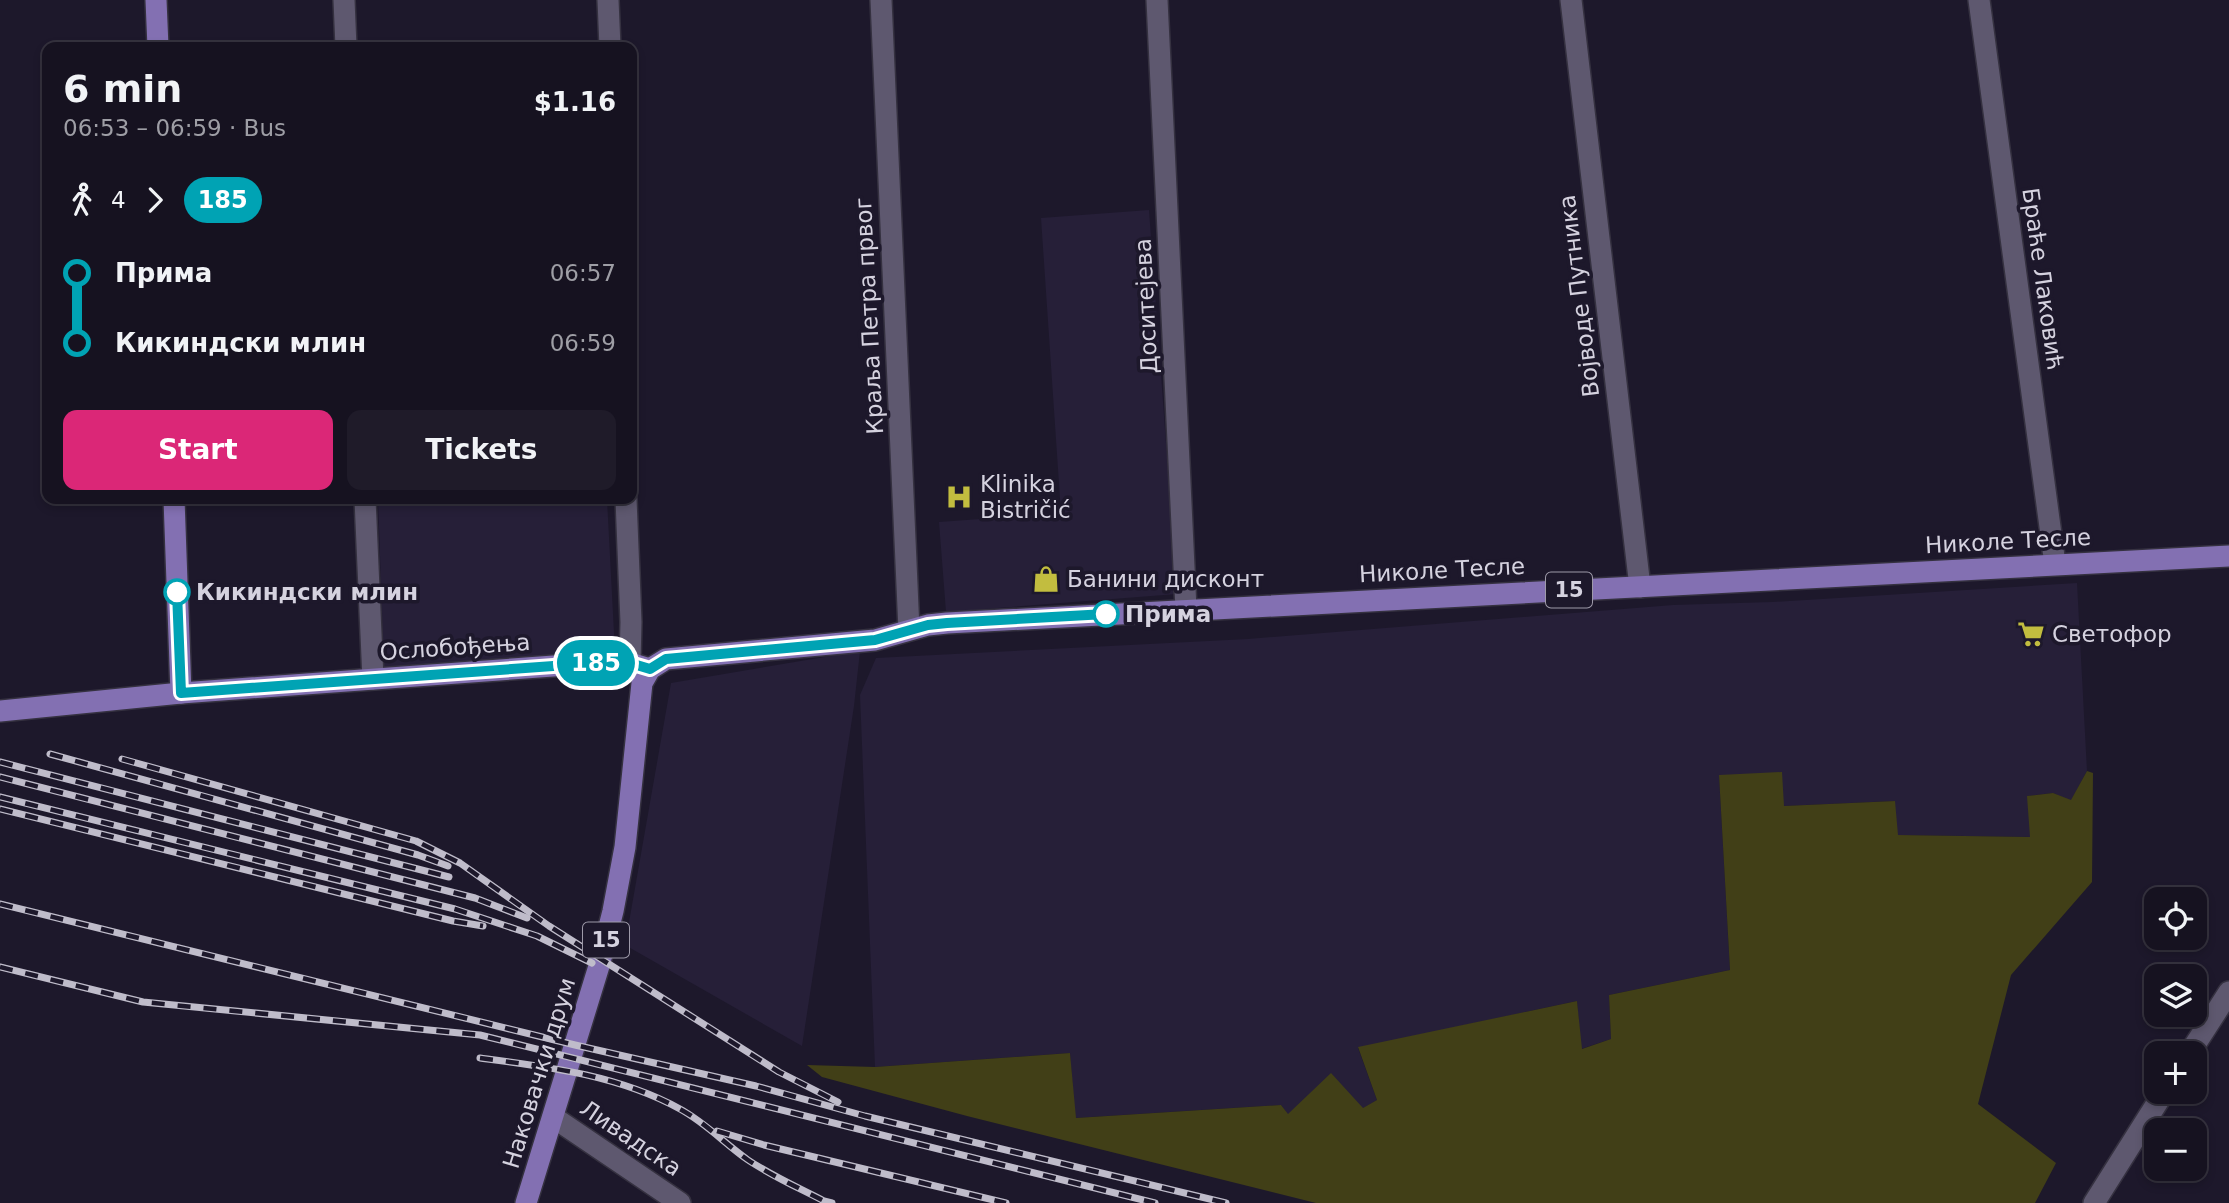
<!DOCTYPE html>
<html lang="en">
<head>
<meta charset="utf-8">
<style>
	body { margin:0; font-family:"DejaVu Sans",sans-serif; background:#1f1b29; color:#f1f3f6; height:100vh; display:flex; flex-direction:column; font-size:26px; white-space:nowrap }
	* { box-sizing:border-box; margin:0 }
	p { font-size:23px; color:#9e9ea5 }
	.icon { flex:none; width:38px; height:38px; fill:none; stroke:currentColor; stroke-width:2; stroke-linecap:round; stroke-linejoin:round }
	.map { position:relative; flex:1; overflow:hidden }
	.details { position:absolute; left:42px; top:42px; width:595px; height:462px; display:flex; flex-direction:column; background:#161220; border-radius:14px; box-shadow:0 4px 10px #0003,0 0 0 2px #35323e }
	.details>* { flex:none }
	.badge { padding:0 14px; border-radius:23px; font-size:24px; line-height:46px }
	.controls { position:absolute; left:2144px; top:887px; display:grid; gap:14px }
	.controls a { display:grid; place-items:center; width:63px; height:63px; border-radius:14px; background:#161220; box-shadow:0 4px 10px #0003,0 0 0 2px #35323e; font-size:35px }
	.map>.badge { position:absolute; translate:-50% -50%; box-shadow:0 0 0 4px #fff }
	.legs { display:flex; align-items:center; gap:10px; height:77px; padding:0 21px; font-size:23px }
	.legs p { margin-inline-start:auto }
	.overview { display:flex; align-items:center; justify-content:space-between; height:119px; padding:0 21px }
	h1 { font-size:38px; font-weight:600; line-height:52px }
	.button { display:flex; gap:14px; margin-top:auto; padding:14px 21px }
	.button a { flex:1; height:80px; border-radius:14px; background:#db2777; color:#fff; font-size:28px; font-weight:600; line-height:80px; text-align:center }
	.button a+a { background:#1f1b29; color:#f1f3f6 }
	ul { padding:0 21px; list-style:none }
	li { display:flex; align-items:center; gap:24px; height:70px; font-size:26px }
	li i { display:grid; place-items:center; width:10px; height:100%; margin:0 9px; background:currentColor }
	li i::after { content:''; width:18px; height:18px; margin:-9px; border:5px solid; border-radius:50%; background:#161220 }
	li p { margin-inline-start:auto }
	li:first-child i { background:linear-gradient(#0000 50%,currentColor 0) }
	li:last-child i { background:linear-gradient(currentColor 50%,#0000 0) }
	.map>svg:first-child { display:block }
	.built { fill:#261f38 }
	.green { fill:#413f17 }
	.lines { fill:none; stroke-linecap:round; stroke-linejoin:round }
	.minor-casing { stroke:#353140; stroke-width:24 }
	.major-casing { stroke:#353140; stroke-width:24 }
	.minor { stroke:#5e586f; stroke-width:21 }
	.major { stroke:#8370b2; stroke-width:21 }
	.rail-casing { stroke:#bfbcca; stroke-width:7 }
	.rail { stroke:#1d182b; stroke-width:4.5; stroke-dasharray:13; stroke-linecap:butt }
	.line-1-casing { stroke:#fff; stroke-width:16 }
	.line-1 { stroke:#00a3b4; stroke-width:10 }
	.stop-1-dot { fill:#fff; stroke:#00a3b4; stroke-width:3.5 }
	.labels { text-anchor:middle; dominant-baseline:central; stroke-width:7; stroke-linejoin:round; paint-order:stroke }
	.shield { fill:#1d182b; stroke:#9e9aa9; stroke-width:2 }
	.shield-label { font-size:21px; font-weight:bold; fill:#d5d2df }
	.street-label { font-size:23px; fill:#d5d2df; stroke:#1d182b }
	.poi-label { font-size:23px; fill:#d5d2df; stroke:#1d182b; text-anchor:start }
	.stop-label { font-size:23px; font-weight:bold; fill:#d5d2df; stroke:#1d182b; text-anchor:start }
</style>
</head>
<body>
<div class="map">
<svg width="2229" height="1203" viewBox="0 0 2229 1203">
	<rect width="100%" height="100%" fill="#1d182b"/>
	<!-- built -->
	<g class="built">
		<path d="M 1149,210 L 1177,594 L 946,612 L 939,522 L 1061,513 L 1041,218 Z"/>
		<path d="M 378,499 L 607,499 L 615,652 L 384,669 Z"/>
		<path d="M 2077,583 L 2087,771 L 2071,801 L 2053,793 L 2028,796 L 2031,837 L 1897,835 L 1894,801 L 1784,806 L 1719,775 L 1730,970 L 1609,995 L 1611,1039 L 1581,1049 L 1577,1001 L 1358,1048 L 1377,1100 L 1362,1109 L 1288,1115 L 1281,1105 L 1075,1118 L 1070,1053 L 875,1067 L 860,695 L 876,658 L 1248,639 L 1673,605 L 1772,602 Z"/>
		<path d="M 860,651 L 854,706 L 802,1046 L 625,945 L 671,683 Z"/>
	</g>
	<!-- green -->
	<path class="green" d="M 2087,771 L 2093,773 L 2092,882 L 2011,975 L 1978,1104 L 2056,1163 L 2035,1203 L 1316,1203 L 967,1116 L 822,1077 L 807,1065 L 875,1067 L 1070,1053 L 1076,1118 L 1281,1105 L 1288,1114 L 1331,1073 L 1363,1108 L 1377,1100 L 1358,1047 L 1577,1001 L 1582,1049 L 1611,1039 L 1609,995 L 1730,970 L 1719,775 L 1782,772 L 1784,806 L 1895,801 L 1898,835 L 2030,837 L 2027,796 L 2053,793 L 2071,800 Z"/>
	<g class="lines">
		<defs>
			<g id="minor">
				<path d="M 344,0 L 346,47"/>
				<path d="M 608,0 L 610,47"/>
				<path d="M 881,0 L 909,630"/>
				<path d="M 1157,0 L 1186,609"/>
				<path d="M 1571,0 L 1640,587"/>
				<path d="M 1979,0 L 2055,564"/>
				<path d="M 365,499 L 373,679"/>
				<path d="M 626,499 L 631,622 L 630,663"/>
				<path d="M 2189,1054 L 2229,992"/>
				<path d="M 553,1117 L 680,1203"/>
				<path d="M 2094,1203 L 2164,1092"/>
			</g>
			<g id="major">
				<path d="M 156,0 L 158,47"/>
				<path d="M 174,499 L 181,693"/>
				<path d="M 0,711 L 181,693 L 609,662 L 630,663 L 650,669"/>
				<path d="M 526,1203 L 599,966 L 613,911 L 625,847 L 642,683 L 650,669 L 666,659 L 875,640 L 928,625 L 947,623 L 2229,556"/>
			</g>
		</defs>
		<!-- minor casing -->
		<use href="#minor" class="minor-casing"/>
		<!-- major casing -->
		<use href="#major" class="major-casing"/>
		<!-- minor -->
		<use href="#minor" class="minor"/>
		<!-- major -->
		<use href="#major" class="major"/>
		<defs>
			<g id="rail">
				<path d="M 50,754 L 418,855 L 448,866"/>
				<path d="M 122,759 L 416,841 L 460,863 L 549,926 L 779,1072 L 838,1102"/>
				<path d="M 0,762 L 449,877"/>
				<path d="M 0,777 L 475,898 L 527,918"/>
				<path d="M 0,797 L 455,909 L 537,936 L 592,963"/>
				<path d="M 0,809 L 453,921 L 483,926"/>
				<path d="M 0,904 L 575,1045 L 756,1086 L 865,1116 L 1226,1203"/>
				<path d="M 0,967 L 143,1002 L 480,1035 L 1155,1203"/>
				<path d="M 480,1058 C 549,1067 618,1075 680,1109 C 706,1123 725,1144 748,1160 C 772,1176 799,1188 824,1201 L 832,1203"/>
				<path d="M 717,1131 L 764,1145 L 1006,1203"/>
			</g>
		</defs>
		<!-- rail casing -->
		<use href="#rail" class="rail-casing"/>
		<!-- rail -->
		<use href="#rail" class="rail"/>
	</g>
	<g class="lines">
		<defs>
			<path id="line-1" d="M 177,592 L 181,693 L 609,662 L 630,663 L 650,669 L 666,659 L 875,640 L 928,625 L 947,623 L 1106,614"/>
		</defs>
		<!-- line-1 casing -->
		<use href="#line-1" class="line-1-casing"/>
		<!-- line-1 -->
		<use href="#line-1" class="line-1"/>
	</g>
	<!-- icons -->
	<defs>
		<symbol id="hospital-bare" viewBox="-9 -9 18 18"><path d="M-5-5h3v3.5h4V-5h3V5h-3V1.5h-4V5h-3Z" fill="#c2bd3f" stroke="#1d182b" stroke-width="2.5" paint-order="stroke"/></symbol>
		<symbol id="shop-bare" viewBox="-9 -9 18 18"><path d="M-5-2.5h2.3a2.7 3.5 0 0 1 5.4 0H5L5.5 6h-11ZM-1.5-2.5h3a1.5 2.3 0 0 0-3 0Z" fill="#c2bd3f" stroke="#1d182b" stroke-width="2.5" paint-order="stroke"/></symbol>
		<symbol id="supermarket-bare" viewBox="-9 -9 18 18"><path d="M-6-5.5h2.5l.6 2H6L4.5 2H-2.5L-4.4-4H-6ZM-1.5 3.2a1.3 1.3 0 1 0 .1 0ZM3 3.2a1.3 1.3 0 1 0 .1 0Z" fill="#c2bd3f" stroke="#1d182b" stroke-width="2.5" paint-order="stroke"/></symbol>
	</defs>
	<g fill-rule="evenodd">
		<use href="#hospital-bare" x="940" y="478" width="38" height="38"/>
		<use href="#shop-bare" x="1027" y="560" width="38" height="38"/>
		<use href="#supermarket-bare" x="2012" y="615" width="38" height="38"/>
	</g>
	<!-- markers -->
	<g class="stop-1-dot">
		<circle cx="177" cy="592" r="12"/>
		<circle cx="1106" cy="614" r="12"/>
	</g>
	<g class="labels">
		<!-- shield labels -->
		<g class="shield">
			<rect x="1546" y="572.5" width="46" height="35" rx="5"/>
			<rect x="583" y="922.5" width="46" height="35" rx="5"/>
		</g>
		<g class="shield-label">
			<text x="1569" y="590">15</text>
			<text x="606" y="940">15</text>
		</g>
		<!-- street labels -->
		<g class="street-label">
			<text transform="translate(2043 279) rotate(82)">Браће Лаковић</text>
			<text transform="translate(1579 296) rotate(-97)">Војводе Путника</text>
			<text transform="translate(1146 306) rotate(-93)">Доситејева</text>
			<text transform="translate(869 316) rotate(-93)">Краља Петра првог</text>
			<text transform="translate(2008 541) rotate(-3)">Николе Тесле</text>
			<text transform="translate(1442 570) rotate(-3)">Николе Тесле</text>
			<text transform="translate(455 647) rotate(-4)">Ослобођења</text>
			<text transform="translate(539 1073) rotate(-73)">Наковачки друм</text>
			<text transform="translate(631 1138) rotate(34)">Ливадска</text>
		</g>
		<!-- poi labels -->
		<g class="poi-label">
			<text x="980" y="484">Klinika<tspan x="980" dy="26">Bistričić</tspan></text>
			<text x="1067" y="579">Банини дисконт</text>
			<text x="2052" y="634">Светофор</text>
		</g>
		<!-- stop labels -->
		<g class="stop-label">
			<text x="196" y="592">Кикиндски млин</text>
			<text x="1125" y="614">Прима</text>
		</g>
	</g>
</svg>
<div class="controls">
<a><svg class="icon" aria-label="locate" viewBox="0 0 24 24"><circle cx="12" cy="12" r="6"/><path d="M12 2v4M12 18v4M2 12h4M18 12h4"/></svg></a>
<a><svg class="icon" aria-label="layers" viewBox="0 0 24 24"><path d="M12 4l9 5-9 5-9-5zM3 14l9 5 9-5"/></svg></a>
<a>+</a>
<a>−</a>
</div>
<b class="badge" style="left:596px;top:663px;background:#00a3b4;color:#fff">185</b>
<section class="details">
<div class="overview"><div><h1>6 min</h1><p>06:53 – 06:59 · Bus</p></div><b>$1.16</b></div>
<div class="legs"><svg class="icon" aria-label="walk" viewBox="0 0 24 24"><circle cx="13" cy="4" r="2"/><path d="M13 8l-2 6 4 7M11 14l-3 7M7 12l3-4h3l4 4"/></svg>4<svg class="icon" aria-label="forward" viewBox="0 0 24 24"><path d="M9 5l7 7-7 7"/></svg><b class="badge" style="background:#00a3b4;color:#fff">185</b></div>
<ul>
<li><i style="color:#00a3b4"></i><b>Прима</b><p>06:57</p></li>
<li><i style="color:#00a3b4"></i><b>Кикиндски млин</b><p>06:59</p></li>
</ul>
<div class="button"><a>Start</a><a>Tickets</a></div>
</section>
</div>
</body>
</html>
